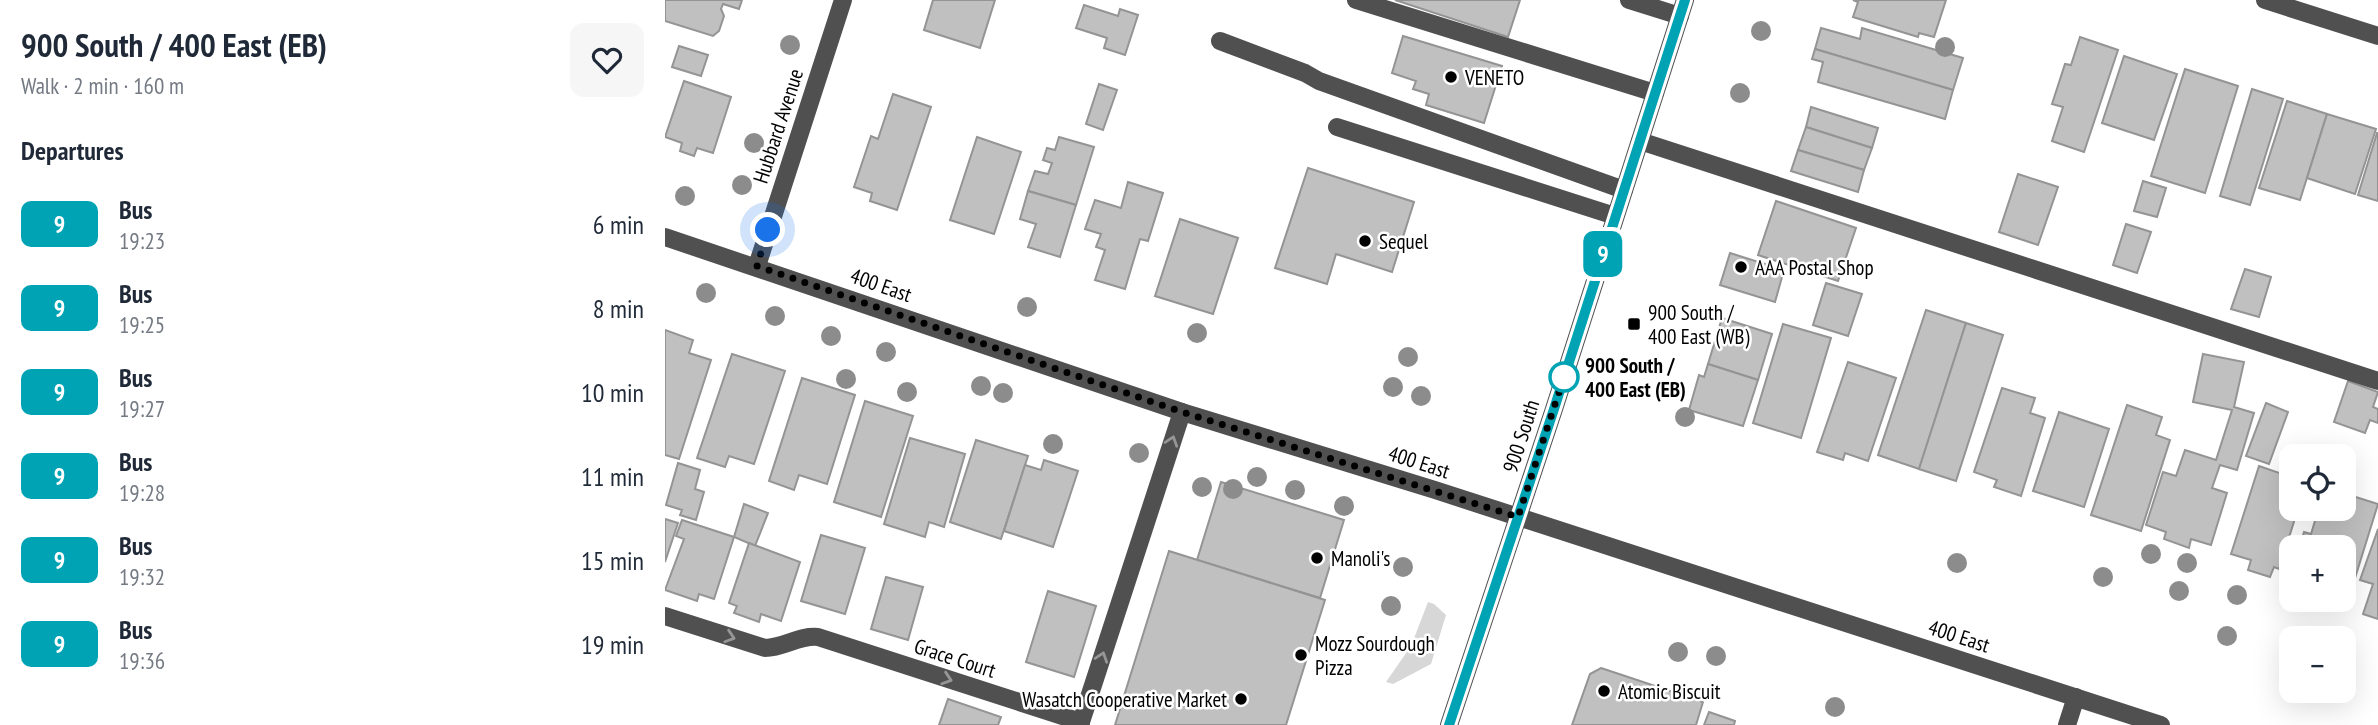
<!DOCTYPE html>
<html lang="en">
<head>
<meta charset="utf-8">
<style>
	body { margin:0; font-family:"PT Sans Narrow",sans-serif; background:#f6f6f7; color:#1f2937; height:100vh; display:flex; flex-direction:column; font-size:26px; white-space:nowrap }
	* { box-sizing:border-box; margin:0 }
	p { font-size:23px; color:#747a83 }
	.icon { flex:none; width:38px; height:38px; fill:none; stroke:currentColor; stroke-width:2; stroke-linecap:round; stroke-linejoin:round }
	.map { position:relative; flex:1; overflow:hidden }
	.sheet { display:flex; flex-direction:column; background:#fff; width:665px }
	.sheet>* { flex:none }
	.badge { padding:0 14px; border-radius:10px; font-size:24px; line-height:46px }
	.tools { position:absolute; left:1614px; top:444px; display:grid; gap:14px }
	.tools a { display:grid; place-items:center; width:77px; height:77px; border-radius:14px; background:#fff; box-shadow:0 7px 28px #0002; font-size:35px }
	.you { position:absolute; width:35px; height:35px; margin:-18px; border:5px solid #fff; border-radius:50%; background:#1a73e8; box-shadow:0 0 0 10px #1a73e833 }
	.map>.badge { position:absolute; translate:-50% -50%; box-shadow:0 0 0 4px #fff }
	h2 { padding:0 21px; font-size:26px; line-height:63px }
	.round { display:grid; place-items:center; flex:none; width:74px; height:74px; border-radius:14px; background:#f6f6f7 }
	.headline { display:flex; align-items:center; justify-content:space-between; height:119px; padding:0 21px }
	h1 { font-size:33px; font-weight:800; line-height:52px }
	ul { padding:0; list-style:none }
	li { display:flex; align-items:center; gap:21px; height:84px; padding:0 21px }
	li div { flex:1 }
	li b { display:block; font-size:26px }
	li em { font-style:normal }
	li .badge { min-width:77px; font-weight:700; text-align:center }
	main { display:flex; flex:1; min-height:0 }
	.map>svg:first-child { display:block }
	.grass { fill:#d7d7d7 }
	.building { fill:#c0c0c0; stroke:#949494; stroke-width:2 }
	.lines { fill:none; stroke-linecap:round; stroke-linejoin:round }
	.minor { stroke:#505050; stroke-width:18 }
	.tree { fill:#8c8c8c }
	.oneway { stroke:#969696 }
	.line-casing { stroke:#fff; stroke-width:16 }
	.line { stroke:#00a3b4; stroke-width:10 }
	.walk { stroke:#000; stroke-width:7; stroke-dasharray:0 12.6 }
	.poi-dot { fill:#000; stroke:#fff; stroke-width:2.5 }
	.stop-dot { fill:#fff; stroke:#00a3b4; stroke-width:3.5 }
	.labels { text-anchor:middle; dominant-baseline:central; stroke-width:5; stroke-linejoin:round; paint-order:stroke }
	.poi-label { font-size:21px; fill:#000; stroke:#fff; text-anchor:start }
	.street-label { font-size:21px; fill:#000; stroke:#fff }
	.stop-label { font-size:21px; font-weight:bold; fill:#000; stroke:#fff; text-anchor:start }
</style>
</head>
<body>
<main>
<section class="sheet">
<div class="headline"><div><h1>900 South / 400 East (EB)</h1><p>Walk · 2 min · 160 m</p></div><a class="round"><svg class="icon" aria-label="heart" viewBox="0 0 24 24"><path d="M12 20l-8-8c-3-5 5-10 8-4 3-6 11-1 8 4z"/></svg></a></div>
<h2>Departures</h2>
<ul>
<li><span class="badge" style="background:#00a3b4;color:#fff">9</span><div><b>Bus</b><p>19:23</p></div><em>6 min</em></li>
<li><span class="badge" style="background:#00a3b4;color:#fff">9</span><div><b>Bus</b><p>19:25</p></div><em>8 min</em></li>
<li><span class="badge" style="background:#00a3b4;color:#fff">9</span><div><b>Bus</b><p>19:27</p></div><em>10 min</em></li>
<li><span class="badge" style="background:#00a3b4;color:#fff">9</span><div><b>Bus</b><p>19:28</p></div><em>11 min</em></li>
<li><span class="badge" style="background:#00a3b4;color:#fff">9</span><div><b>Bus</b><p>19:32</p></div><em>15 min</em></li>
<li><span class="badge" style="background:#00a3b4;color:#fff">9</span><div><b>Bus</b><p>19:36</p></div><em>19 min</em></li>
</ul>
</section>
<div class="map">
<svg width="1713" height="725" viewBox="0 0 1713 725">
	<rect width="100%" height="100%" fill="#fff"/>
	<!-- grass -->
	<path class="grass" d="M 763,602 L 769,604 L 781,615 L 766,664 L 728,684 L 721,682 L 746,646 Z"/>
	<!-- building -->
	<g class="building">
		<path d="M 0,0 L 77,0 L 74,9 L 58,4 L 56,9 L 59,16 L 54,31 L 48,36 L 0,21 Z"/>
		<path d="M 268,0 L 330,0 L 315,48 L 259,30 Z"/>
		<path d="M 730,0 L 855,0 L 843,37 Z"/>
		<path d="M 1188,0 L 1281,0 L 1269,37 L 1254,33 L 1253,37 L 1188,17 L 1193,2 Z"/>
		<path d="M 419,5 L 453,16 L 455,9 L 473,15 L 460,55 L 439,48 L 442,38 L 411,28 Z"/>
		<path d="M 1156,28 L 1195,39 L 1197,28 L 1298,58 L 1288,90 L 1150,49 Z"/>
		<path d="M 738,36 L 837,66 L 819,123 L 761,105 L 764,94 L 748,89 L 751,81 L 727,73 Z"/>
		<path d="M 1415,37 L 1453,50 L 1419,152 L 1387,141 L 1398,107 L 1387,104 L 1400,64 L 1406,65 Z"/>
		<path d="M 14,46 L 43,55 L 36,76 L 7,67 Z"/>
		<path d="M 1150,49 L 1288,90 L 1280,119 L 1153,82 L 1158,62 L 1147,59 Z"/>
		<path d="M 1459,56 L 1512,74 L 1489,140 L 1437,123 Z"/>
		<path d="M 1520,69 L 1573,86 L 1540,193 L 1486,176 Z"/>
		<path d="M 19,81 L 66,97 L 48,153 L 32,148 L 29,156 L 15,151 L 17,143 L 0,137 Z"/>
		<path d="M 434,84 L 452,90 L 438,130 L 421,124 Z"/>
		<path d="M 1587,89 L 1618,99 L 1585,205 L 1555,196 Z"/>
		<path d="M 228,94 L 266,107 L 232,210 L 205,201 L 207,193 L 189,187 L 206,136 L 213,139 Z"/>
		<path d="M 1622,101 L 1662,114 L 1635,200 L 1594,188 Z"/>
		<path d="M 1146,107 L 1213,128 L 1207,148 L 1141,127 Z"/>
		<path d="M 1662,114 L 1711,129 L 1690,194 L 1642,178 Z"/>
		<path d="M 1141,127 L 1207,148 L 1199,170 L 1133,150 Z"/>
		<path d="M 1712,133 L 1713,133 L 1713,201 L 1693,195 Z"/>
		<path d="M 312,137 L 356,152 L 329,234 L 285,220 Z"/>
		<path d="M 394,137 L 429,147 L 411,205 L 363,191 L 370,171 L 383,174 L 387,163 L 378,160 L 382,148 L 390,150 Z"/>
		<path d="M 1133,150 L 1199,170 L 1193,192 L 1126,171 Z"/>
		<path d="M 643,168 L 749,202 L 727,272 L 671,254 L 662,284 L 610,268 Z"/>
		<path d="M 1353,174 L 1393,187 L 1373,245 L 1334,232 Z"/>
		<path d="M 1478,181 L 1501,188 L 1492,217 L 1469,211 Z"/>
		<path d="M 463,182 L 498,193 L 483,241 L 475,239 L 460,289 L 430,280 L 440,250 L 431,247 L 436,234 L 420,229 L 430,200 L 456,208 Z"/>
		<path d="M 363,191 L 411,205 L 395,257 L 363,247 L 371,224 L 355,219 Z"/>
		<path d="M 1111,201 L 1191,228 L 1173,281 L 1093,255 Z"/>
		<path d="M 515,219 L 573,238 L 548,314 L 490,296 Z"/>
		<path d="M 1461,224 L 1486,232 L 1472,273 L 1448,265 Z"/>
		<path d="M 1065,253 L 1119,270 L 1110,302 L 1055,285 Z"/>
		<path d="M 1580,269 L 1606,277 L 1594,317 L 1566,309 Z"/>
		<path d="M 1161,283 L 1197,294 L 1183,336 L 1148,325 Z"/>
		<path d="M 1261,310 L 1301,323 L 1254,469 L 1213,455 Z"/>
		<path d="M 1057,318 L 1107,334 L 1093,380 L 1043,364 Z"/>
		<path d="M 1301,323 L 1338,335 L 1291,481 L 1254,469 Z"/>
		<path d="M 1118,324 L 1166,338 L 1136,438 L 1088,423 Z"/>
		<path d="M 0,330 L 28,340 L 24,353 L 46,360 L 14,459 L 0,455 Z"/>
		<path d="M 67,354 L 120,371 L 89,464 L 64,456 L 60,467 L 32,458 Z"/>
		<path d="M 1538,354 L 1579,362 L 1569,407 L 1589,413 L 1572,470 L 1555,465 L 1547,488 L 1562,493 L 1546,545 L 1526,539 L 1524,548 L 1499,539 L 1501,532 L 1481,525 L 1498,472 L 1511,476 L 1520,450 L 1551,460 L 1567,410 L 1528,402 Z"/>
		<path d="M 1183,362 L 1231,378 L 1203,461 L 1180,453 L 1178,460 L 1152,452 Z"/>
		<path d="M 1043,364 L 1093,380 L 1078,426 L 1024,410 L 1034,375 L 1039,377 Z"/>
		<path d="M 137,378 L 190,395 L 162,484 L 134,475 L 129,490 L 104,481 Z"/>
		<path d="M 1683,381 L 1713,392 L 1708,407 L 1713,409 L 1713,423 L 1705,420 L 1700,433 L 1669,422 Z"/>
		<path d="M 1337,388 L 1370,398 L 1365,413 L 1380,418 L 1356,496 L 1329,487 L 1332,480 L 1309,472 Z"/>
		<path d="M 200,401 L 248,416 L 216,517 L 169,502 Z"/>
		<path d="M 1601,403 L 1623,412 L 1604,464 L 1581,456 Z"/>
		<path d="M 1462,405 L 1497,417 L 1491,435 L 1505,440 L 1476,531 L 1426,515 Z"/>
		<path d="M 1394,412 L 1444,429 L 1419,507 L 1368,491 Z"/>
		<path d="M 245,438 L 300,454 L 279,527 L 264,522 L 260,537 L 219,524 Z"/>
		<path d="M 311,440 L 363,456 L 336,539 L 285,522 Z"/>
		<path d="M 379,460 L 413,471 L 388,547 L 339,531 L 360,465 L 376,470 Z"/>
		<path d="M 13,463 L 35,470 L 30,489 L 39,492 L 31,520 L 15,515 L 17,510 L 1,505 Z"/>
		<path d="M 1594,466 L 1626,477 L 1626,509 L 1633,509 L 1614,569 L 1609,567 L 1605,577 L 1583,570 L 1586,560 L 1566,554 Z"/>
		<path d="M 556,482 L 679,520 L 655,598 L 532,560 Z"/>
		<path d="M 1678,493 L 1713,504 L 1682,604 L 1671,600 L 1678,600 L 1678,548 L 1634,548 L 1639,532 L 1646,534 L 1653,511 L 1663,514 L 1664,509 L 1678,509 Z"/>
		<path d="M 79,504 L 103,513 L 90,546 L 69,537 Z"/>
		<path d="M 0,519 L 13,523 L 0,562 Z"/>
		<path d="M 17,520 L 69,537 L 49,599 L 34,594 L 32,601 L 0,590 L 19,539 L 11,536 Z"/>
		<path d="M 1713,529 L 1713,619 L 1698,614 L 1708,584 L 1695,580 Z"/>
		<path d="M 156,535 L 200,548 L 180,614 L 136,601 Z"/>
		<path d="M 84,543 L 135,562 L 116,621 L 96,614 L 94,622 L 69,613 L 72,606 L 64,603 Z"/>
		<path d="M 504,551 L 660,600 L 621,725 L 450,725 Z"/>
		<path d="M 221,577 L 258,587 L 243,640 L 206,629 Z"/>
		<path d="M 383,591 L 431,606 L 409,677 L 361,662 Z"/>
		<path d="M 936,668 L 1038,702 L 1031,725 L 907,725 L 925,674 Z"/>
		<path d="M 283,699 L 336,717 L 333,725 L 274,725 Z"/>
		<path d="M 1044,712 L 1070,721 L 1069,725 L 1039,725 Z"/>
	</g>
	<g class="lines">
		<!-- minor -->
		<g class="minor">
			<path d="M 691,0 L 990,93"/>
			<path d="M 964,0 L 1015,16"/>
			<path d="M 1600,0 L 1713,36"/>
			<path d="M 555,41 L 640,73 L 654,81 L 959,190"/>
			<path d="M 672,127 L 950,216"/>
			<path d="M 975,141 L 1713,381"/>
			<path d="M 0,237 L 517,412 L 770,490 L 1496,725"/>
			<path d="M 92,266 L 178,0"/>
			<path d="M 0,616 L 100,648 C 119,648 134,635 153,637 L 416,722"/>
			<path d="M 415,725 L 517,412"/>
			<path d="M 784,725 L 889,409 L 1020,0"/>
			<path d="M 1402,725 L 1411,697"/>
		</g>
	</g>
	<!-- trees -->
	<g class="tree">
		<circle cx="1096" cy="31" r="10"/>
		<circle cx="125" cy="45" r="10"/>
		<circle cx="1280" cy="47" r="10"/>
		<circle cx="1075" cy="93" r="10"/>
		<circle cx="89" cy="143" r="10"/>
		<circle cx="77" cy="185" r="10"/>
		<circle cx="20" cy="196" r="10"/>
		<circle cx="41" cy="293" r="10"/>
		<circle cx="362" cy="307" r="10"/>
		<circle cx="110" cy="316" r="10"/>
		<circle cx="532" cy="333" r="10"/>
		<circle cx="166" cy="336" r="10"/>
		<circle cx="221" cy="352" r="10"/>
		<circle cx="743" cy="357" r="10"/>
		<circle cx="181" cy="379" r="10"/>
		<circle cx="316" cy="386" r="10"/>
		<circle cx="728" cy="387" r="10"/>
		<circle cx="242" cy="392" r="10"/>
		<circle cx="338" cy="393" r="10"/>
		<circle cx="756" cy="396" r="10"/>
		<circle cx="1020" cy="417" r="10"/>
		<circle cx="388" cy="444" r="10"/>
		<circle cx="474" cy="453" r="10"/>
		<circle cx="592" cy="477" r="10"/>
		<circle cx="537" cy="487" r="10"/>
		<circle cx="568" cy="489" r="10"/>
		<circle cx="630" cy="490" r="10"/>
		<circle cx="679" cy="506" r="10"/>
		<circle cx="1486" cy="554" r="10"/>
		<circle cx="1292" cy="563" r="10"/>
		<circle cx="1522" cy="563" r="10"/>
		<circle cx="738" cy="567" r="10"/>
		<circle cx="1438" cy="577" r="10"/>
		<circle cx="1514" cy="591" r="10"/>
		<circle cx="1572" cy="595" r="10"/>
		<circle cx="726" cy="606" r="10"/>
		<circle cx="1562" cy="636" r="10"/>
		<circle cx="1013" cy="652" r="10"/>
		<circle cx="1051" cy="656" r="10"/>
		<circle cx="1170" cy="707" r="10"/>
	</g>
	<!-- one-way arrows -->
	<defs><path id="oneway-chevron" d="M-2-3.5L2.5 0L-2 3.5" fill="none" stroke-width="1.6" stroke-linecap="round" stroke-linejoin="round" transform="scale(1.75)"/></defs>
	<g class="oneway">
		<use href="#oneway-chevron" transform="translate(507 441) rotate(-72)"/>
		<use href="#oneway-chevron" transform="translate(65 637) rotate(18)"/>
		<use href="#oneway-chevron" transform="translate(437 657) rotate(-72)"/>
		<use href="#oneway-chevron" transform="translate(282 679) rotate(18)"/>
	</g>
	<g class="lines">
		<defs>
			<path id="line" d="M 784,725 L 889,409 L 1020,0"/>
		</defs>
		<!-- line casing -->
		<use href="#line" class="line-casing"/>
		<!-- line -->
		<use href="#line" class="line"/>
		<!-- walk -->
		<path class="walk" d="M 103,230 L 92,266 L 517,412 L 853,517 L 899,377"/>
	</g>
	<!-- markers -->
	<g class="poi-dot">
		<circle cx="786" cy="77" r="7"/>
		<circle cx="700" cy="241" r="7"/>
		<circle cx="1076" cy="267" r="7"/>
		<rect x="962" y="317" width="14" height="14" rx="3.5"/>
		<circle cx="652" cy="558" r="7"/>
		<circle cx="636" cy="655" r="7"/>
		<circle cx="939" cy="691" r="7"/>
		<circle cx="576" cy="699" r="7"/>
	</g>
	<circle class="stop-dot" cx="899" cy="377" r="14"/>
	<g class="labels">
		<!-- poi labels -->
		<g class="poi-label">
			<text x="800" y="77">VENETO</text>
			<text x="714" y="241">Sequel</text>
			<text x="1090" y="267">AAA Postal Shop</text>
			<text x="983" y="312">900 South /<tspan x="983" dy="24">400 East (WB)</tspan></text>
			<text x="666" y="558">Manoli's</text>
			<text x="650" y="643">Mozz Sourdough<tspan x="650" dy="24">Pizza</tspan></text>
			<text x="953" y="691">Atomic Biscuit</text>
			<text x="562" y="699" text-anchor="end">Wasatch Cooperative Market</text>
		</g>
		<!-- street labels -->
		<g class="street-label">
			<text transform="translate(113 126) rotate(-72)">Hubbard Avenue</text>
			<text transform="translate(216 285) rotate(19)">400 East</text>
			<text transform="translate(856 436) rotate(-72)">900 South</text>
			<text transform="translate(754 462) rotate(18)">400 East</text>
			<text transform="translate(1294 636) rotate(18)">400 East</text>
			<text transform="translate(290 658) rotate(18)">Grace Court</text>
		</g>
		<!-- stop labels -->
		<g class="stop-label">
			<text x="920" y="365">900 South /<tspan x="920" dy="24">400 East (EB)</tspan></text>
		</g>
	</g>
</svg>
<div class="tools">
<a><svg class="icon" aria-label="locate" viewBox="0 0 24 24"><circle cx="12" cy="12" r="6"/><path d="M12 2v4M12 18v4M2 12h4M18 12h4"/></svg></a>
<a>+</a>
<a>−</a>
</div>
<div class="you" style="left:103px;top:230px"></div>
<b class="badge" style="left:938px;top:254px;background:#00a3b4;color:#fff">9</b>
</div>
</main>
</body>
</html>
